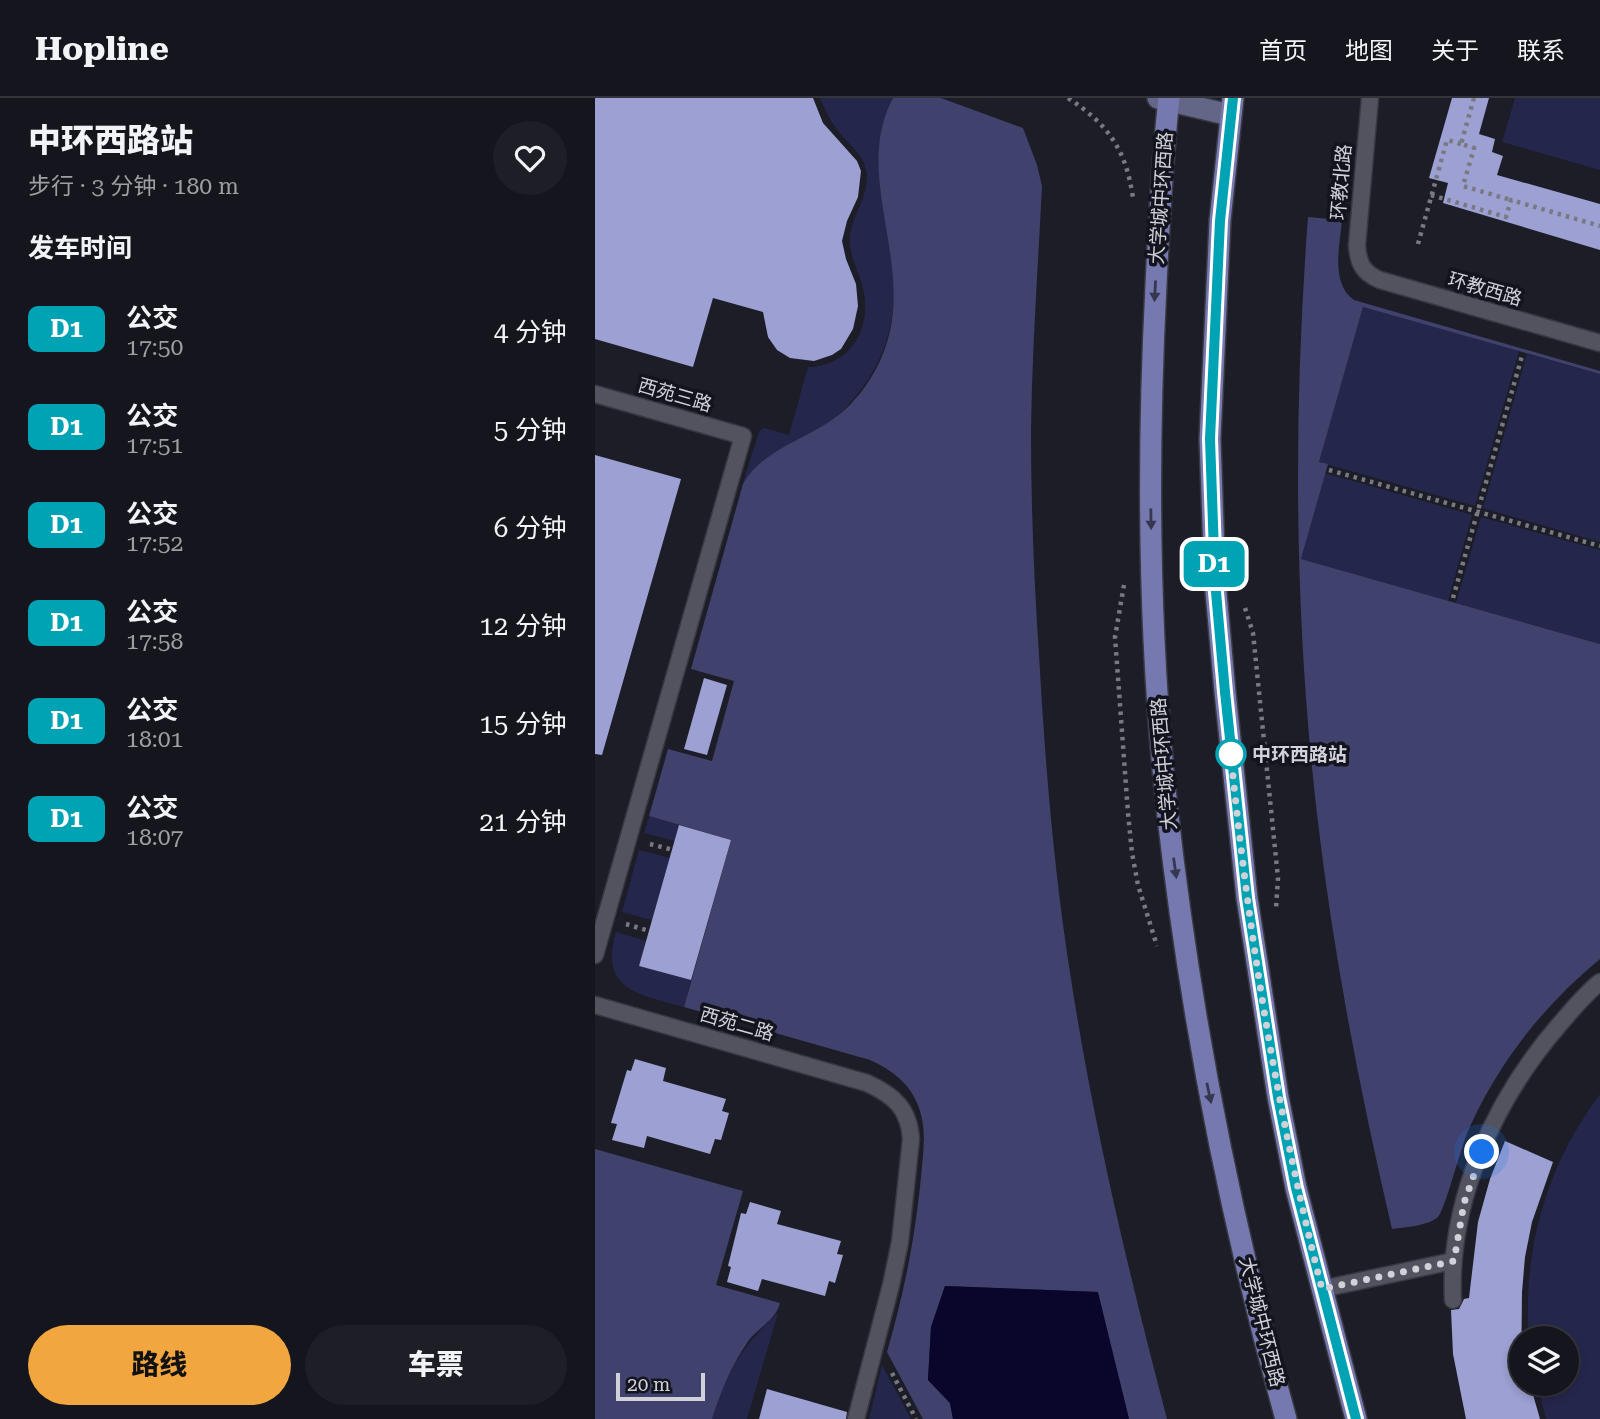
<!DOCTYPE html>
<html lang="zh">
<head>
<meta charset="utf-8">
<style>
	body { margin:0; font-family:"Roboto Serif","Noto Sans SC",serif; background:#1e1f26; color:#f1f3f6; height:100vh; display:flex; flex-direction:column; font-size:26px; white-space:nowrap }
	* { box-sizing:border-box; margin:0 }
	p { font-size:23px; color:#9d9fa4 }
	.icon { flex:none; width:38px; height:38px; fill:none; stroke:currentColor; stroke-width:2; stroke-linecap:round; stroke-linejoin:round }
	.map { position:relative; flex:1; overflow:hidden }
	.side { display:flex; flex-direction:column; background:#15161d; width:595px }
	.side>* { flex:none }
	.badge { padding:0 14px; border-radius:10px; font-size:24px; line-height:46px }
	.tools { position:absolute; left:914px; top:1228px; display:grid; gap:14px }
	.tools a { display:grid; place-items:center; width:70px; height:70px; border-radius:50%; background:#15161d; box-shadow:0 4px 10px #0003,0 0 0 2px #34353b; font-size:35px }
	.scale { position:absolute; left:21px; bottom:18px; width:89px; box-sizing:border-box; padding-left:7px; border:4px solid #d1d2d9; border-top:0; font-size:19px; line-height:24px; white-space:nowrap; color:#d1d2d9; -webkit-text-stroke:5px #13141e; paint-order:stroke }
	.you { position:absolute; width:35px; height:35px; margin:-18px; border:5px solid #fff; border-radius:50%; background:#1a73e8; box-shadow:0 0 0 10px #1a73e833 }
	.map>.badge { position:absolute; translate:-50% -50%; box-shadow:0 0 0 4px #fff }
	h2 { padding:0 28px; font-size:26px; line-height:63px }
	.round { display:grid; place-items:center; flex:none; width:74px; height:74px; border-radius:37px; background:#1e1f26 }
	.headline { display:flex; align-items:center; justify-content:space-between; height:119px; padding:0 28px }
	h1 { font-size:33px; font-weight:800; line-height:52px }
	.action { display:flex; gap:14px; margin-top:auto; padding:14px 28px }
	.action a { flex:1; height:80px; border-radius:42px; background:#f1a63f; color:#111; font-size:28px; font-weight:800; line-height:80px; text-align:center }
	.action a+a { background:#1e1f26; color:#f1f3f6 }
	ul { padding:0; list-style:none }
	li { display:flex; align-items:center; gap:21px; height:98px; padding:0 28px }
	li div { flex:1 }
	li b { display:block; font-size:26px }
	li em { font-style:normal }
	li .badge { min-width:77px; font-weight:700; text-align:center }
	header { display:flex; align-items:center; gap:42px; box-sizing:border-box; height:98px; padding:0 35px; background:#15161d; border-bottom:2px solid #34353b }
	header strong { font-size:33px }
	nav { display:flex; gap:38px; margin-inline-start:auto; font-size:24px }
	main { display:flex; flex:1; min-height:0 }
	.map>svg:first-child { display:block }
	.green { fill:#25264c }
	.forest { fill:#40416d }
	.water { fill:#0a062b }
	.building { fill:#9ca0d2 }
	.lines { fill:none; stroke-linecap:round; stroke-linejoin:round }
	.lane-casing { stroke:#373840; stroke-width:19 }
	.secondary-casing { stroke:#373840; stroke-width:24 }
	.primary-casing { stroke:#373840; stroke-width:24 }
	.path { stroke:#787981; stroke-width:4.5; stroke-dasharray:3.5 5; stroke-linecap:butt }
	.lane { stroke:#52535f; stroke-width:16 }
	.secondary { stroke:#646688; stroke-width:21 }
	.primary { stroke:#7678b0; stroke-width:21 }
	.oneway { fill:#363751 }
	.line-casing { stroke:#fff; stroke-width:16 }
	.line { stroke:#00a3b4; stroke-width:10 }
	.walk { stroke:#d1d2d9; stroke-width:7; stroke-dasharray:0 12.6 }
	.stop-dot { fill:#fff; stroke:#00a3b4; stroke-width:3.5 }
	.labels { text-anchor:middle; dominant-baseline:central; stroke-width:7; stroke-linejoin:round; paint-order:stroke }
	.street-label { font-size:19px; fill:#d1d2d9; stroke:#13141e }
	.stop-label { font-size:19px; font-weight:bold; fill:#d1d2d9; stroke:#13141e; text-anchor:start }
</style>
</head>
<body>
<header>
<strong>Hopline</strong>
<nav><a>首页</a><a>地图</a><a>关于</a><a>联系</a></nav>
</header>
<main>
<section class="side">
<div class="headline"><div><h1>中环西路站</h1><p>步行 · 3 分钟 · 180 m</p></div><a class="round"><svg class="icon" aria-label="heart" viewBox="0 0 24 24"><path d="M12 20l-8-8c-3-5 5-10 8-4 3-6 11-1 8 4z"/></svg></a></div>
<h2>发车时间</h2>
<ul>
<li><span class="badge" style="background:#00a3b4;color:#fff">D1</span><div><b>公交</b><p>17:50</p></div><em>4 分钟</em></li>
<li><span class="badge" style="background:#00a3b4;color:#fff">D1</span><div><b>公交</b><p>17:51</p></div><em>5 分钟</em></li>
<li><span class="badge" style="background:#00a3b4;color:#fff">D1</span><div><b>公交</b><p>17:52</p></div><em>6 分钟</em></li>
<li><span class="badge" style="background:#00a3b4;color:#fff">D1</span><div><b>公交</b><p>17:58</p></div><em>12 分钟</em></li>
<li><span class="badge" style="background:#00a3b4;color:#fff">D1</span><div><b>公交</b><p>18:01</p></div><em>15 分钟</em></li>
<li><span class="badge" style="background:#00a3b4;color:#fff">D1</span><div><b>公交</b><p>18:07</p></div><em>21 分钟</em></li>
</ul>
<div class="action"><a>路线</a><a>车票</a></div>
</section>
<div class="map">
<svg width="1005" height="1321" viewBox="0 0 1005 1321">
	<rect width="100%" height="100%" fill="#1c1d27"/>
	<!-- green -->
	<g class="green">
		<path d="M 225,0 L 298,0 C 279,36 283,70 289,109 C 293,135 299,161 299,188 C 300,296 220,336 145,395 L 164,333 L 169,330 L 194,337 L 213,269 C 253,269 276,233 269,195 C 266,176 253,158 255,138 C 258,114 276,96 271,71 C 267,55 252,45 243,33 C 235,22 230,12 225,0 Z"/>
		<path d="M 920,0 L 1005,0 L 1005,72 L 907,44 Z"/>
		<path d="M 768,209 L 924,253 L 880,408 L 724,364 Z"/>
		<path d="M 932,256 L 1005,276 L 1005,444 L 888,410 Z"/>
		<path d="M 730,375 L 877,417 L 853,503 L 706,461 Z"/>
		<path d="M 886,419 L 1005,452 L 1005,546 L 861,505 Z"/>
		<path d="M 54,718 L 84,727 L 80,743 L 49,735 Z"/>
		<path d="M 44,752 L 75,760 L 57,822 L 27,814 Z"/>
		<path d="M 21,834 L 51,843 L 44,868 L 96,882 L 89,909 C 44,896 4,893 21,834 Z"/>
		<path d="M 1005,996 L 1005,1321 L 951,1321 L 942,1286 L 971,1286 L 971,1241 L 934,1241 C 927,1153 952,1066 1005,996 Z"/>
		<path d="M 183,1215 L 152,1321 L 117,1321 C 132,1274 146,1249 183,1215 Z"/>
		<path d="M 287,1267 L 316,1321 L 274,1321 Z"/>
	</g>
	<!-- forest -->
	<g class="forest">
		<path d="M 298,0 L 346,0 L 428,30 L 442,67 L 447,88 C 443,169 437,251 436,332 C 436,407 439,482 444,557 C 450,665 459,774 476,881 C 499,1030 534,1176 572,1321 L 534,1321 L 502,1194 L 350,1188 L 336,1229 L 333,1282 L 355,1305 L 358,1321 L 328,1321 L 292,1254 C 309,1195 320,1141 326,1079 C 328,1056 332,1032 324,1010 C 316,986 297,972 275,962 L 89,909 L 136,742 L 54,718 L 73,651 L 117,663 L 139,583 L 96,571 L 148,386 C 166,354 205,343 234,324 C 259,308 279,280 289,253 C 322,167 256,78 298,0 Z"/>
		<path d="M 713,119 L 747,122 C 745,147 735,185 759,202 L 1005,273 L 1005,276 L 768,209 L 724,364 L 733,366 L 706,461 L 1005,546 L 1005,861 C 948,908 903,965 873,1033 C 866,1049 850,1112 843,1119 C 833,1128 810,1129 797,1131 C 765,994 738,855 722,716 C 699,518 698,317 713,119 Z"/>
		<path d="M 0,1051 L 148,1093 L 121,1187 L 185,1205 C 181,1222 164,1229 154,1242 C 137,1266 126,1293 117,1321 L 0,1321 Z"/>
	</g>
	<!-- water -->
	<path class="water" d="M 350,1188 L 503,1194 L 534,1321 L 358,1321 L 355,1305 L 333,1282 L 336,1229 Z"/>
	<!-- building -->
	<g class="building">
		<path d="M 0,0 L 218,0 L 228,25 L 262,63 L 266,73 L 263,99 L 252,123 L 247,143 L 251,161 L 261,186 L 263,208 L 258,231 L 246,251 L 237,257 L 219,263 L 195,260 L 182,252 L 173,239 L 168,214 L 118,200 L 98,269 L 0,241 Z"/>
		<path d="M 857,0 L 894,0 L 884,36 L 900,41 L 897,54 L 908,58 L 902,77 L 1005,106 L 1005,152 L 848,105 L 853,85 L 834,80 Z"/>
		<path d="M 0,357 L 86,381 L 7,657 L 0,656 Z"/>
		<path d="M 109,580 L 132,587 L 112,657 L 89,651 Z"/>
		<path d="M 84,727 L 136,742 L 96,882 L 44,868 Z"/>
		<path d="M 40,961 L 71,970 L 68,983 L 131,1001 L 127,1013 L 134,1015 L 126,1042 L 120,1041 L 115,1056 L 52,1038 L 49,1050 L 17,1042 L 22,1026 L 16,1025 L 32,972 L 36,973 Z"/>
		<path d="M 910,1043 L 958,1064 L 937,1124 L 930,1159 L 927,1194 L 926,1286 L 935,1286 L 945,1321 L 871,1321 L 858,1256 L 856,1212 L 864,1211 L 869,1201 L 874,1200 L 883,1124 L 895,1081 Z"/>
		<path d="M 155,1104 L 186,1113 L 182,1126 L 246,1143 L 242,1156 L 248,1157 L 240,1185 L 234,1183 L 230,1198 L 167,1181 L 163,1193 L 132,1184 L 136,1169 L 133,1168 L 146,1115 L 151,1116 Z"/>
		<path d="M 172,1291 L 252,1314 L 251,1321 L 164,1321 Z"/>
	</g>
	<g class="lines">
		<defs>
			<g id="lane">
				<path d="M 775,0 L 762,147 C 763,165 768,175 785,182 L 1005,245"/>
				<path d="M 0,296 L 148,338 L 0,857"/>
				<path d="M 0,907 L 272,985 C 298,997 314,1010 316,1041 L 305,1144 L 296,1187 L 261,1321"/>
				<path d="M 727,1191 L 858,1163"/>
				<path d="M 858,1202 C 853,1102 900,1001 964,927 C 977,912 990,896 1005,884"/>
			</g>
			<path id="secondary" d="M 563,0 L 635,17"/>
			<g id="primary">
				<path d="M 574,0 C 567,62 564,125 561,187 C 552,361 553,537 572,710 C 595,916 635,1121 691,1321"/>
				<path d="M 638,0 L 625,123 L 615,341 L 620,483 L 630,594 L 652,800 L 683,999 L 701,1090 L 761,1321"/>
			</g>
		</defs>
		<!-- lane casing -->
		<use href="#lane" class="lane-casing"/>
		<!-- secondary casing -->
		<use href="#secondary" class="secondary-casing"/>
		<!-- primary casing -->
		<use href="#primary" class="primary-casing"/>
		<!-- path -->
		<g class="path">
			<path d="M 473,0 C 514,27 531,52 538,100"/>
			<path d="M 879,0 L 866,46 L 879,50 L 868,88 L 916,102"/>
			<path d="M 836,97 L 911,119 L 916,102 L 1005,128"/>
			<path d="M 823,146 L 852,42 L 866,46"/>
			<path d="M 734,372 L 1005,448"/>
			<path d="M 529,487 L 520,539 L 533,715 L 537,755 L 543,787 L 562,848"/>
			<path d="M 858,500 L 927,258"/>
			<path d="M 650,510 L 658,535 L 683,780 L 681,810"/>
			<path d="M 55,746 L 78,752"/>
			<path d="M 31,826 L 54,833"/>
			<path d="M 297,1275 L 321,1321"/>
		</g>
		<!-- lane -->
		<use href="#lane" class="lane"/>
		<!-- secondary -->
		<use href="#secondary" class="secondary"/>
		<!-- primary -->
		<use href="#primary" class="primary"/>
	</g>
	<!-- one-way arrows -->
	<defs><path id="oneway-solid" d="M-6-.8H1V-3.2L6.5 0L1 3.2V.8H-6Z" transform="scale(1.75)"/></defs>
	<g class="oneway">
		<use href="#oneway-solid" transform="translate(560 193) rotate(93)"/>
		<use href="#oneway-solid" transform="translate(556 421) rotate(89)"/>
		<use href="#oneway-solid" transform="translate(580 770) rotate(82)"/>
		<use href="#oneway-solid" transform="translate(614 995) rotate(78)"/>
	</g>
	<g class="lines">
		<defs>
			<path id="line" d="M 638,0 L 625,123 L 615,341 L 620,483 L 630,594 L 652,800 L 683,999 L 701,1090 L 761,1321"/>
		</defs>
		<!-- line casing -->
		<use href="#line" class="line-casing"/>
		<!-- line -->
		<use href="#line" class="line"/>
		<!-- walk -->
		<path class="walk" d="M 636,656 L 635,648 C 653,834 681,1010 727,1191 L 859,1163 L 869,1105 L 887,1054"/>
	</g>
	<!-- markers -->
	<circle class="stop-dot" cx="636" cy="656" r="14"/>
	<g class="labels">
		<!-- street labels -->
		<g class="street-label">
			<text transform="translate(746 84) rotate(-85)">环教北路</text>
			<text transform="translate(566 100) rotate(-86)">大学城中环西路</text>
			<text transform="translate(890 191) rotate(16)">环教西路</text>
			<text transform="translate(80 297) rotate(16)">西苑三路</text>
			<text transform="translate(569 666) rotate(-95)">大学城中环西路</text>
			<text transform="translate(142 926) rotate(16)">西苑二路</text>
			<text transform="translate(667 1224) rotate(76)">大学城中环西路</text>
		</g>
		<!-- stop labels -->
		<g class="stop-label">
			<text x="657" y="656">中环西路站</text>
		</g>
	</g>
</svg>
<div class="tools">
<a><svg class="icon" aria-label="layers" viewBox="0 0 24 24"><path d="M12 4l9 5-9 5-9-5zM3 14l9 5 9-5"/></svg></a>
</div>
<div class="scale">20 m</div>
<div class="you" style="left:887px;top:1054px"></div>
<b class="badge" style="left:619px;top:466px;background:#00a3b4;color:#fff">D1</b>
</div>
</main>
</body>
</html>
